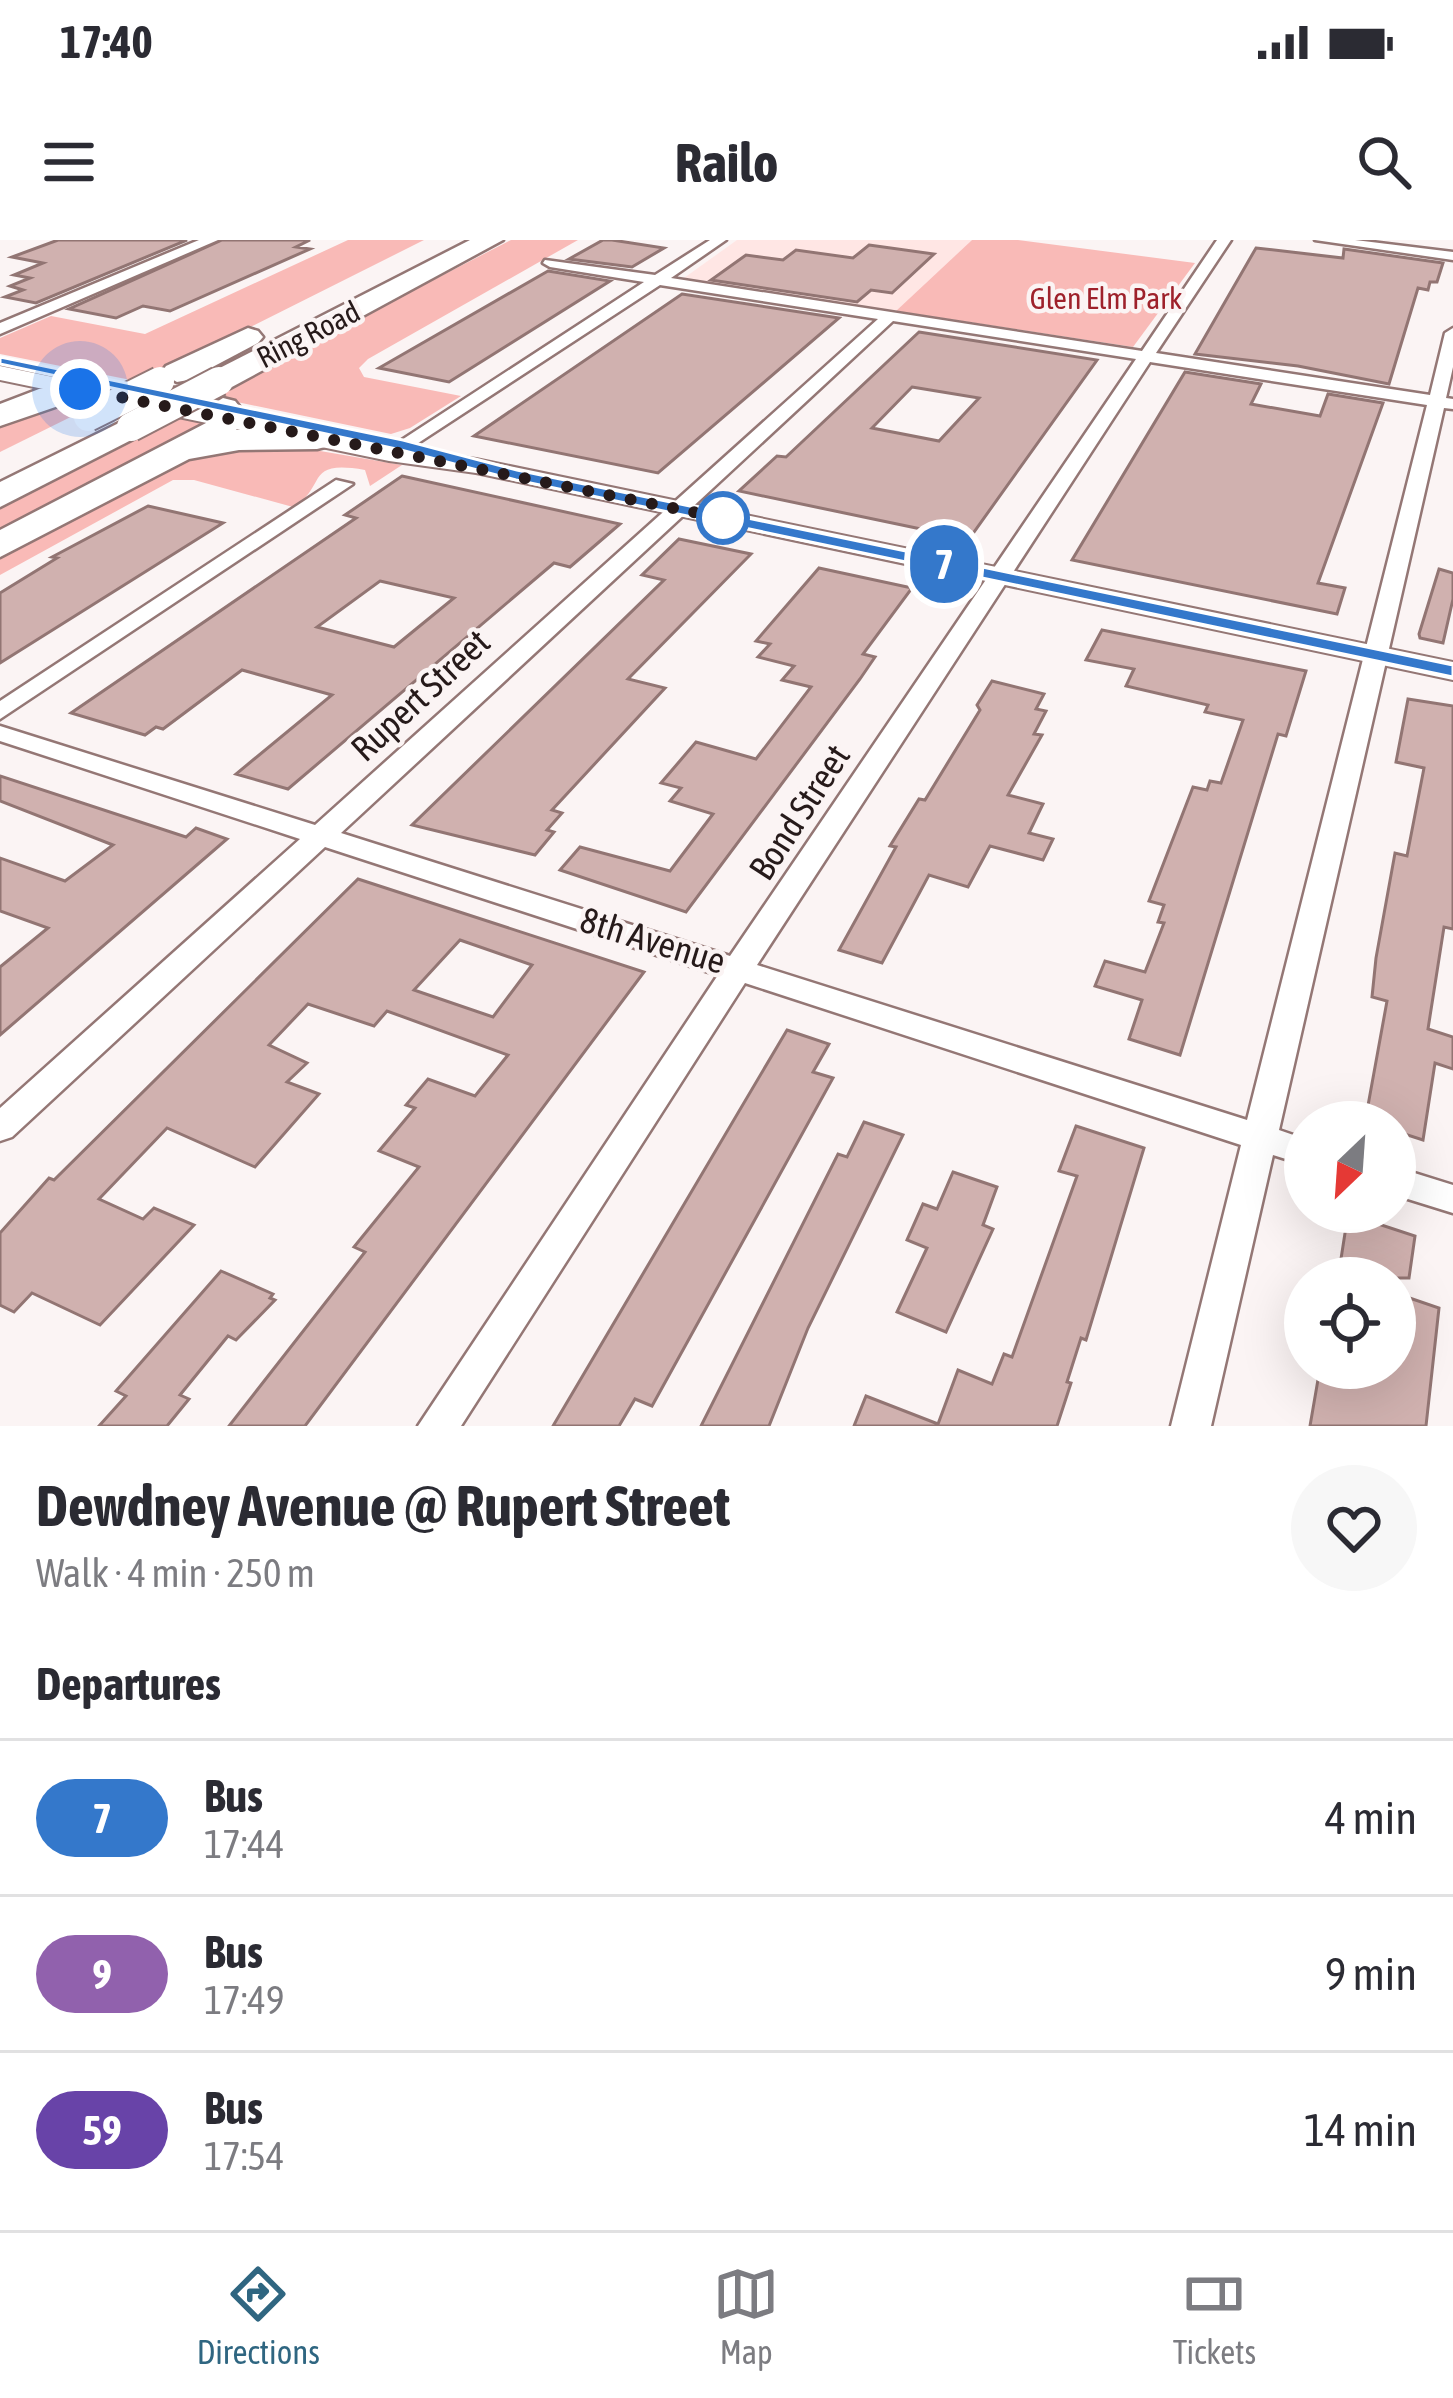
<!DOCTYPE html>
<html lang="en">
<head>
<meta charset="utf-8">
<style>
	body { margin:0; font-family:"Asap Condensed",sans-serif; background:#f7f7f7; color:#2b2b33; height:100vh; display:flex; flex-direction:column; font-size:45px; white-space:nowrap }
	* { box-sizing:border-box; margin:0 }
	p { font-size:39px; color:#7c7c81 }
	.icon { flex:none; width:66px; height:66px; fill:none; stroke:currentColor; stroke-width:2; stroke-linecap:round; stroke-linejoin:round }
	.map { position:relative; height:1186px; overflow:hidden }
	.panel { display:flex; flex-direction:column; background:#fff; flex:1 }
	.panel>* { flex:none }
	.badge { padding:0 24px; border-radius:39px; font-size:42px; line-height:78px }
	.needle { width:78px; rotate:205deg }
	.tools { position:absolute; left:1284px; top:861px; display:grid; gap:24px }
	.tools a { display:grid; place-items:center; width:132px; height:132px; border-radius:50%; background:#fff; box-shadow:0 12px 48px #0002; font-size:60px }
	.you { position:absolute; width:60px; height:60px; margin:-30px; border:9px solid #fff; border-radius:50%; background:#1a73e8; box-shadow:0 0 0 18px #1a73e833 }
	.map>.badge { position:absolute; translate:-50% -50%; box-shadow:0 0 0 6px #fff }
	h2 { padding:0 36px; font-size:45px; line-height:108px }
	.round { display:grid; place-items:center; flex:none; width:126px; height:126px; border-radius:63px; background:#f7f7f7 }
	.headline { display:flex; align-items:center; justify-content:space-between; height:204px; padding:0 36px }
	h1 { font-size:57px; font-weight:700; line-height:90px }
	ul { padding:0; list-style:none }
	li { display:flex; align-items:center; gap:36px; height:156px; padding:0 36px; border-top:3px solid #e1e1e2 }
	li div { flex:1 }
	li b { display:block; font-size:45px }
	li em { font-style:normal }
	li .badge { min-width:132px; font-weight:700; text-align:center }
	.status { display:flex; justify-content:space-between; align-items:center; height:84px; padding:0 60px; background:#fff; direction:ltr }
	.status svg { height:33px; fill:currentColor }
	header { display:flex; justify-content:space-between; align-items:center; height:156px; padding:0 36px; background:#fff; font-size:54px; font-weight:700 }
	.dock { display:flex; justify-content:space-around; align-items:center; height:168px; border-top:3px solid #e1e1e2; background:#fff; font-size:33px; color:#7c7c81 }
	.dock a { display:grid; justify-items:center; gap:6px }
	.dock .selected { color:#2f6681 }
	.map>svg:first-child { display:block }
	.built { fill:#ffe6e4 }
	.green { fill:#f9bab7 }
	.building { fill:#d0b1af; stroke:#927573; stroke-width:3; fill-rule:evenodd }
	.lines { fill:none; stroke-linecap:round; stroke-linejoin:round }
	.minor-casing { stroke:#947775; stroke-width:5 }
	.tertiary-casing { stroke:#947775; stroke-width:4 }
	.motorway-casing { stroke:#947775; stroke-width:5 }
	.minor { fill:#fff; fill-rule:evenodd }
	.tertiary { fill:#fff; fill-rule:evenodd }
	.motorway { fill:#fff; fill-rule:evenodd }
	.motorway-bridge-casing { stroke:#947775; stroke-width:32; stroke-linecap:butt }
	.motorway-bridge { stroke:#fff; stroke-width:28 }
	.line { fill:#3478cb; stroke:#fff; stroke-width:3 }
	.walk { stroke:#261a1a; stroke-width:12; stroke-dasharray:0 21.6 }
	.stop-dot { fill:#fff; stroke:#3478cb; stroke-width:6 }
	.labels { text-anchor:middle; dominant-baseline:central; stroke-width:9; stroke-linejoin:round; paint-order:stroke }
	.far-park-label { font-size:30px; fill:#9e212b; stroke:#fbf4f4 }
	.far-street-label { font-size:30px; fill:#261a1a; stroke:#fbf4f4 }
	.street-label { font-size:36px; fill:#261a1a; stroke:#fbf4f4 }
</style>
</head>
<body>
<div class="status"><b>17:40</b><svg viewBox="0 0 49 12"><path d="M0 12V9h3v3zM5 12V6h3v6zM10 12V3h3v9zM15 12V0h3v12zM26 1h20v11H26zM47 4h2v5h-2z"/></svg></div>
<header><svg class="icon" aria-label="menu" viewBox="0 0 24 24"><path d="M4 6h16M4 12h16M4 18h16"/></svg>Railo<svg class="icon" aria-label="search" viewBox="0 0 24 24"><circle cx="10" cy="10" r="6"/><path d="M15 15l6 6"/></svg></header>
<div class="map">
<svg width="1453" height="1186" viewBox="0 0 1453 1186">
	<rect width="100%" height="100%" fill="#fbf4f4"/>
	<!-- built -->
	<path class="built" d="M 737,0 L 972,0 L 896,71 L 684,38 Z"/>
	<!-- green -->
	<g class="green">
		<path d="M 348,0 L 424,0 L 141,142 L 0,114 L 0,98 L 51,76 L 145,94 Z"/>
		<path d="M 511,0 L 578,0 L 368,119 L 359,128 L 364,137 L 461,156 L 410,188 L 391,194 L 208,156 Z"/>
		<path d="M 972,0 L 1018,0 L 1195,23 L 1133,107 L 896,71 Z"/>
		<path d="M 53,159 L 105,160 L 0,212 L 0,184 Z"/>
		<path d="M 173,175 L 210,183 L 0,298 L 0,268 Z"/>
		<path d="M 291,206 L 402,225 L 370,246 L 365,230 C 303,219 328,247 293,267 L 194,240 L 173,240 L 0,335 L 0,315 L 194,217 L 225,208 Z"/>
	</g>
	<!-- building -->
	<g class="building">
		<path d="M 58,0 L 187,0 L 36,63 L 5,57 L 23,50 L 10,46 L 30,38 L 14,35 L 43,23 L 12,17 Z"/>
		<path d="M 222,0 L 310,0 L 296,7 L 310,9 L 170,71 L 143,66 L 116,78 L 69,69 Z"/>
		<path d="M 603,0 L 612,0 L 664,8 L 632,27 L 569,19 Z"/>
		<path d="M 869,5 L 934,14 L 892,53 L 871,50 L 857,62 L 711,40 L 746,15 L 783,20 L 796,10 L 853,18 Z"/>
		<path d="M 1256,8 L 1343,18 L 1344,9 L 1443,23 L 1437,42 L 1430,42 L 1428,50 L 1418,48 L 1389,144 L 1298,126 L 1195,114 Z"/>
		<path d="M 548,31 L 610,41 L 449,142 L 379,128 Z"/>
		<path d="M 682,54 L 839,78 L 658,233 L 474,196 Z"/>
		<path d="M 919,92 L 1097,120 L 969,299 L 739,251 L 777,216 L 786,217 ZM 912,147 L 979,158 L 939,201 L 872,188 Z"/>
		<path d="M 1185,132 L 1261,144 L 1251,164 L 1320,176 L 1328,154 L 1383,163 L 1318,343 L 1345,348 L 1337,374 L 1072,320 Z"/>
		<path d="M 402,236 L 620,284 L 570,327 L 554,323 L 288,549 L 236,534 L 332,455 L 242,430 L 163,489 L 156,487 L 145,495 L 71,473 L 356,278 L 345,275 ZM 380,341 L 454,358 L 394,407 L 317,387 Z"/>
		<path d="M 148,266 L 223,283 L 0,423 L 0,353 L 57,318 L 52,317 Z"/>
		<path d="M 679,299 L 751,314 L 628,439 L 665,448 L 552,570 L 562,573 L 547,590 L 554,592 L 535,615 L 412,585 L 664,340 L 642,335 Z"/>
		<path d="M 819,328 L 912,348 L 863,414 L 875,417 L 860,439 L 686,672 L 560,630 L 580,607 L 670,631 L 713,574 L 670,561 L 681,548 L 661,543 L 696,502 L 756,519 L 811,447 L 782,440 L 794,426 L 758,417 L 770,404 L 756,401 Z"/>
		<path d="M 1439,329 L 1453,333 L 1453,359 L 1443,403 L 1420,398 L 1419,394 Z"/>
		<path d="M 1102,390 L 1306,431 L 1286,496 L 1278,494 L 1180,815 L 1129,799 L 1142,760 L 1095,746 L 1105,721 L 1145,732 L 1164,683 L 1158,682 L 1164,665 L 1149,661 L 1193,547 L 1207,550 L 1210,541 L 1221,543 L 1243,480 L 1205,472 L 1208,465 L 1126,446 L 1134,429 L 1086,420 Z"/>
		<path d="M 992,441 L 1044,454 L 1036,469 L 1046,471 L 1034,494 L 1042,495 L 1008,555 L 1043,564 L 1029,593 L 1053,599 L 1043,620 L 990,606 L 968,647 L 929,635 L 882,723 L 839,710 L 896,607 L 890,606 L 919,559 L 925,560 L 980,470 L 977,465 Z"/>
		<path d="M 1408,459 L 1453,466 L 1453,689 L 1444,687 L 1428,789 L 1453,797 L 1453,829 L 1435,823 L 1423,900 L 1395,891 L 1395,882 L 1365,882 L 1387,761 L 1372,757 L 1376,718 L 1395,613 L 1407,616 L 1424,528 L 1396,522 Z"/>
		<path d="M 0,536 L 186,597 L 196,588 L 227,599 L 0,795 L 0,727 L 48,688 L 0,671 L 0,618 L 65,641 L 113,605 L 0,561 Z"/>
		<path d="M 358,639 L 644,732 L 305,1186 L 229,1186 L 365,1012 L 354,1007 L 419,927 L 379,911 L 415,868 L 406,865 L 428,839 L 475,856 L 508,815 L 387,771 L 374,786 L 308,764 L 269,805 L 307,823 L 287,842 L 319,854 L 255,927 L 167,888 L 99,959 L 143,979 L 154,968 L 194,985 L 100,1085 L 32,1053 L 14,1072 L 0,1065 L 0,993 L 49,938 L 54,940 ZM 460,700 L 532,725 L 493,777 L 414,750 Z"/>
		<path d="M 787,790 L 829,804 L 813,832 L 833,838 L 652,1166 L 635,1159 L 619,1186 L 553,1186 Z"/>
		<path d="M 864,882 L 903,895 L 808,1088 L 769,1186 L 701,1186 L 838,914 L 847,917 Z"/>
		<path d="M 1076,886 L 1144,908 L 1086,1100 L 1081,1098 L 1067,1142 L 1071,1143 L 1057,1186 L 854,1186 L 866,1156 L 938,1184 L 958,1130 L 992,1144 L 1004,1114 L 1012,1117 L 1077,936 L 1059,931 Z"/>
		<path d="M 953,932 L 997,947 L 983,985 L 993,989 L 946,1092 L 897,1072 L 927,1008 L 907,1000 L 923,964 L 937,969 Z"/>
		<path d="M 1348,974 L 1415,996 L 1409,1038 L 1338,1038 Z"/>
		<path d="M 221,1031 L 273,1054 L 270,1058 L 275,1060 L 236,1100 L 228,1096 L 180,1155 L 189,1159 L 167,1186 L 99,1186 L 126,1156 L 116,1151 Z"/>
		<path d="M 1395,1053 L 1439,1068 L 1426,1186 L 1310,1186 L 1320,1128 L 1395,1128 Z"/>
	</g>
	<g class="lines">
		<defs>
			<g id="minor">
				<path d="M 199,0 L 218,0 L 0,94 L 0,83 Z"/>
				<path d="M 710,0 L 726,0 L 671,38 L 1142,111 L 1217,0 L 1231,0 L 1156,113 L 1430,155 L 1445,93 L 1453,88 L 1453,127 L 1446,158 L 1453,159 L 1453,169 L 1444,168 L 1279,890 L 1305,899 L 1305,925 L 1273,915 L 1211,1186 L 1171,1186 L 1241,905 L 745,743 L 461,1186 L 418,1186 L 718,735 L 325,607 L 12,897 L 0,901 L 0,868 L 300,599 L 0,501 L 0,486 L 315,585 L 878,79 L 660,45 L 409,209 L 394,205 L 644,42 L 550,27 L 543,23 L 545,20 L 655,35 ZM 893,81 L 1136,119 L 730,716 L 341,593 ZM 1150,122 L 1427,165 L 1247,880 L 757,725 Z"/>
				<path d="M 1315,0 L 1355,0 L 1453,12 L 1453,20 Z"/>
				<path d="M 336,240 L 353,244 L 0,479 L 0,461 Z"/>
				<path d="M 1395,927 L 1453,945 L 1453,973 L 1395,955 Z"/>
			</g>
			<path id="tertiary" d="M 0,126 L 389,207 L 476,219 L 1453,422 L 1453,440 L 476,233 L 389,221 L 0,140 Z"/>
			<g id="motorway">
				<path d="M 470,0 L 503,0 L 230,148 L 219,150 L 203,141 L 208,134 Z"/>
				<path d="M 248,88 L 258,91 L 263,97 L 258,103 L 188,140 L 177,142 L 161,133 L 166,126 Z"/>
				<path d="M 89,142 L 178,148 L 194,158 L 178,168 L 70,162 L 0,186 L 0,164 L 39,149 Z"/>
				<path d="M 223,158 L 235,161 L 247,176 L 236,190 L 317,189 L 329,192 L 334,199 L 329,206 L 317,209 L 239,210 L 189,219 L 0,317 L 0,290 L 206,183 L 212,176 L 207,168 Z"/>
				<path d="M 131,177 L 148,187 L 143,194 L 0,267 L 0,242 Z"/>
			</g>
		</defs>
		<!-- minor casing -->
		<use href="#minor" class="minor-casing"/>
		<!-- tertiary casing -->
		<use href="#tertiary" class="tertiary-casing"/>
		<!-- motorway casing -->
		<use href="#motorway" class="motorway-casing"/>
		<!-- minor -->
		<use href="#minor" class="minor"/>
		<!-- tertiary -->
		<use href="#tertiary" class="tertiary"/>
		<!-- motorway -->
		<use href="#motorway" class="motorway"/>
		<defs>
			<g id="motorway-bridge">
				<path d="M 88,177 L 160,141"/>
				<path d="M 131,187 L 219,141"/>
			</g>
		</defs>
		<!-- motorway-bridge casing -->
		<use href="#motorway-bridge" class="motorway-bridge-casing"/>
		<!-- motorway-bridge -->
		<use href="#motorway-bridge" class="motorway-bridge"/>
	</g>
	<!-- line -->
	<path class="line" d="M 0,117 L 403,200 L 517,230 L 1453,425 L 1453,437 L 516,240 L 401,210 L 0,124 Z"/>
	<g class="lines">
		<!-- walk -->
		<path class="walk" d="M 80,149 L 723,278"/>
	</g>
	<!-- markers -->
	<circle class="stop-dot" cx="723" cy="278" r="24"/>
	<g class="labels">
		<!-- far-park labels -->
		<g class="far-park-label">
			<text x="1106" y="58">Glen Elm Park</text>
		</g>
		<!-- far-street labels -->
		<g class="far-street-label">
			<text transform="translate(308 94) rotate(-27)">Ring Road</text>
		</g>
		<!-- street labels -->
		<g class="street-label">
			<text transform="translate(420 455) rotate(-43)">Rupert Street</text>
			<text transform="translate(799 572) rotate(-57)">Bond Street</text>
			<text transform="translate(653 700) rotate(17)">8th Avenue</text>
		</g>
	</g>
</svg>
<div class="tools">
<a><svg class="needle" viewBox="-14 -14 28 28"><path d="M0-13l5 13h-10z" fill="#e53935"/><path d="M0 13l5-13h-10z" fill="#7c7c81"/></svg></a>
<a><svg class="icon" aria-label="locate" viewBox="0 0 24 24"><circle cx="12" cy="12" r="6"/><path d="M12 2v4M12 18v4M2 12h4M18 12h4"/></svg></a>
</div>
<div class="you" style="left:80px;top:149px"></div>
<b class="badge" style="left:944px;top:324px;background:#3478cb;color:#fff">7</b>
</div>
<section class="panel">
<div class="headline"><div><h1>Dewdney Avenue @ Rupert Street</h1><p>Walk · 4 min · 250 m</p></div><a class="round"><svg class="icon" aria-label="heart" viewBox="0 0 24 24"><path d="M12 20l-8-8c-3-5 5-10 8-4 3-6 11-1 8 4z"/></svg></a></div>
<h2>Departures</h2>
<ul>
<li><span class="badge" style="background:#3478cb;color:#fff">7</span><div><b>Bus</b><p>17:44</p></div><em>4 min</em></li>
<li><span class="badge" style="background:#9161ad;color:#fff">9</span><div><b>Bus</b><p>17:49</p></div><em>9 min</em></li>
<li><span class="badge" style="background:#6843a8;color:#fff">59</span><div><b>Bus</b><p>17:54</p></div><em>14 min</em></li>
</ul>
</section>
<nav class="dock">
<a class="selected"><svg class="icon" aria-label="directions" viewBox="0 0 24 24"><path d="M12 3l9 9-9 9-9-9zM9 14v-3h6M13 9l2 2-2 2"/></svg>Directions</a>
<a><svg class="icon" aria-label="map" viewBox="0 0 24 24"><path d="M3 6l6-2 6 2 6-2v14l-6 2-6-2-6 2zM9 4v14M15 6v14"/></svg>Map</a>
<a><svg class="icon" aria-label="tickets" viewBox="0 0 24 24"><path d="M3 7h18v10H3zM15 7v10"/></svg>Tickets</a>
</nav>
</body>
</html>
